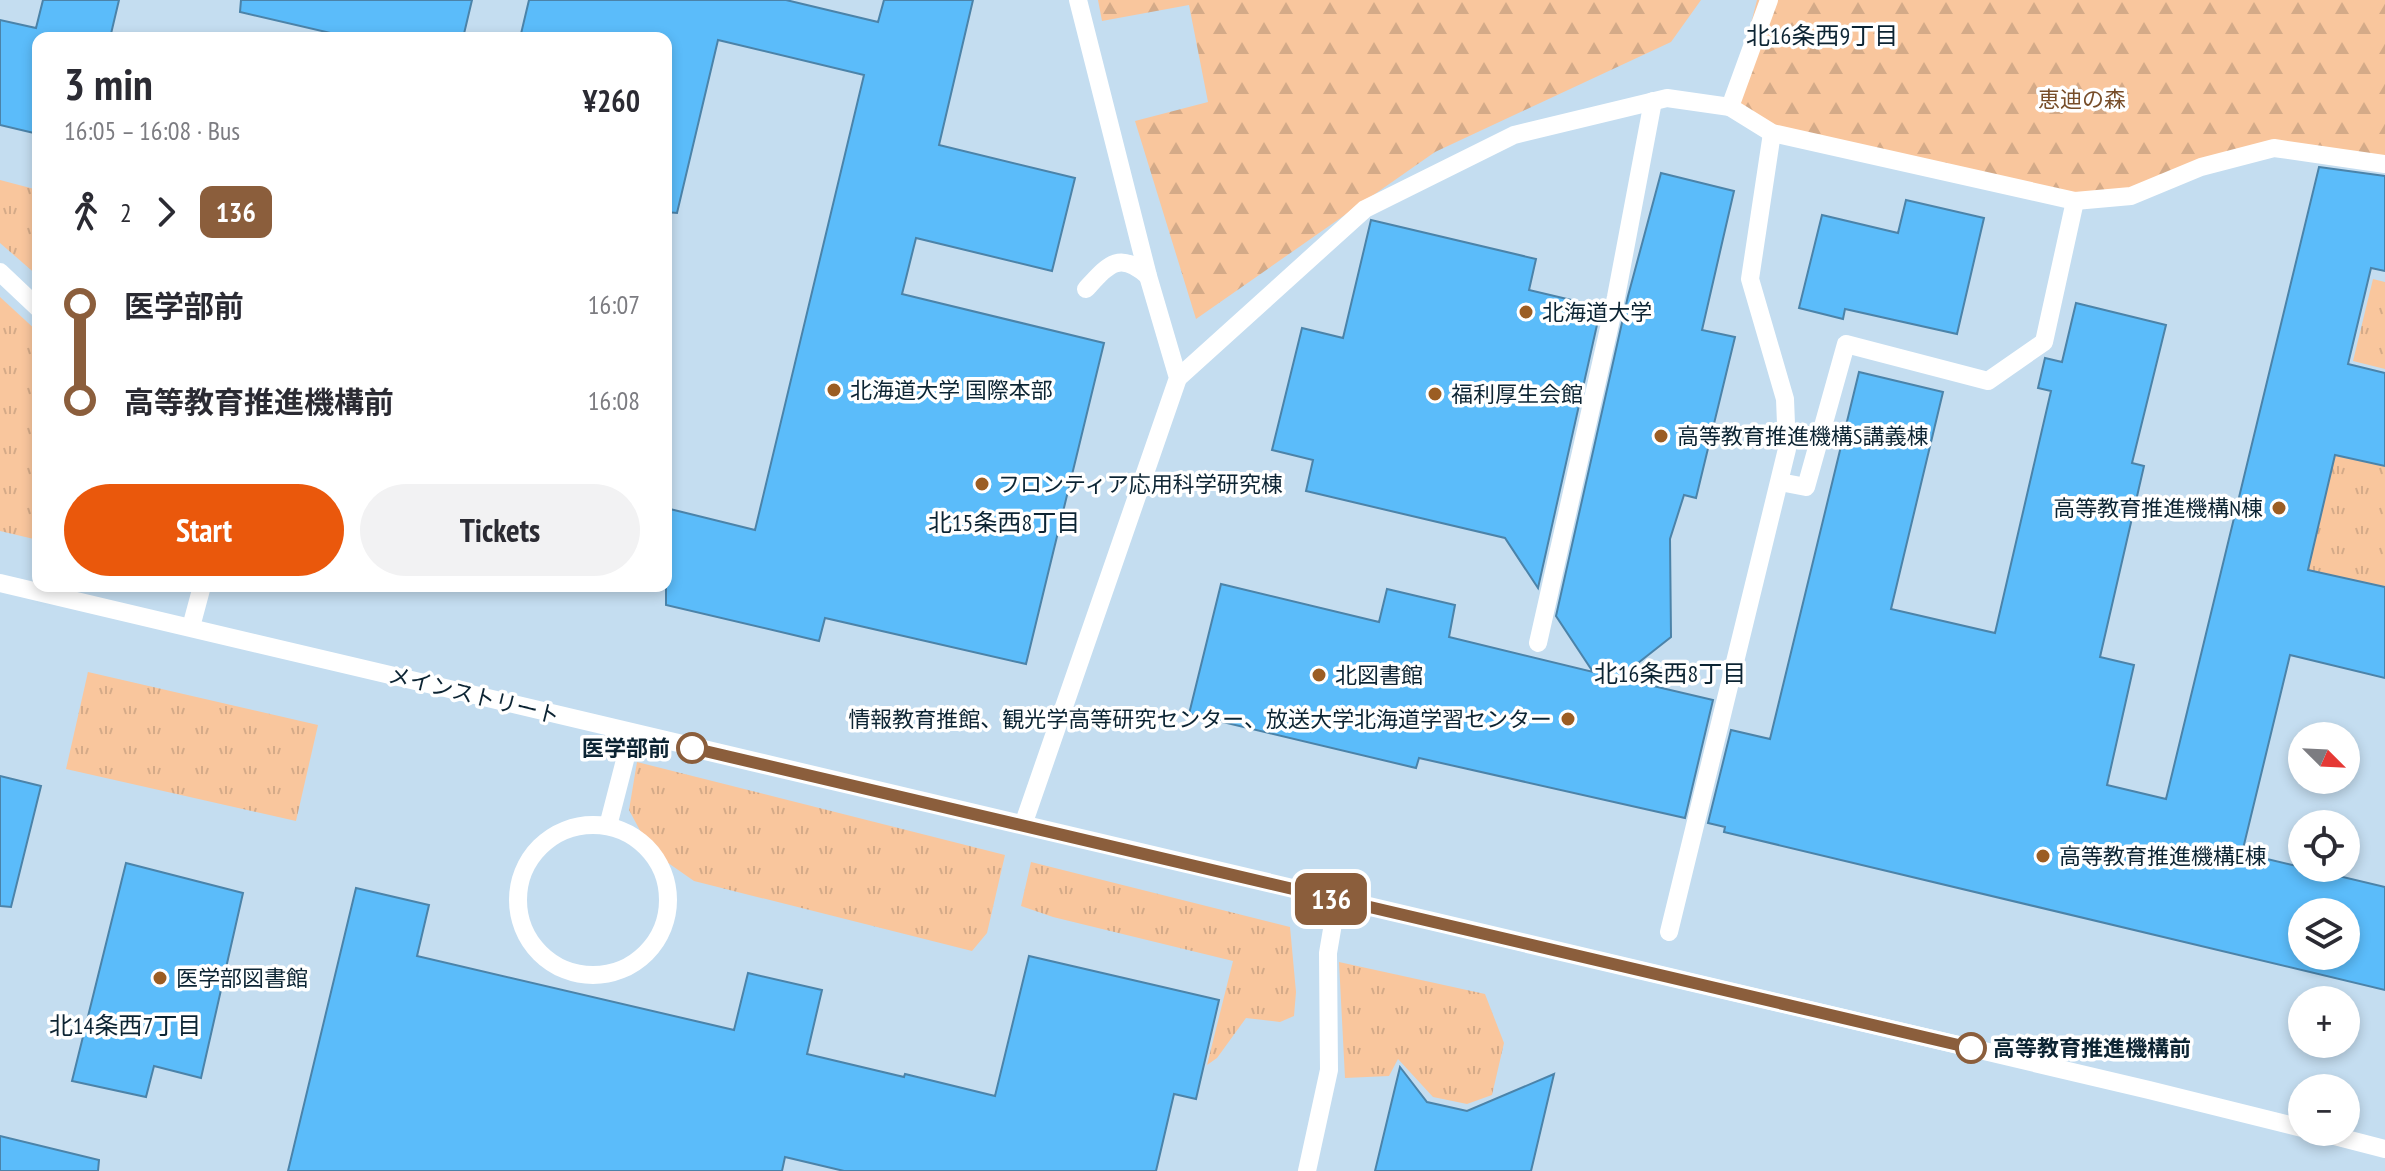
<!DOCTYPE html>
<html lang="en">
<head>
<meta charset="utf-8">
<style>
	body { margin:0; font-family:"PT Sans Narrow","Noto Sans JP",sans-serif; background:#f2f2f3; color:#2b2b33; height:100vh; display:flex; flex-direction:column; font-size:30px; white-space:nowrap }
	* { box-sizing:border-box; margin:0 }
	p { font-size:26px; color:#7c7c81 }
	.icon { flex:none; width:44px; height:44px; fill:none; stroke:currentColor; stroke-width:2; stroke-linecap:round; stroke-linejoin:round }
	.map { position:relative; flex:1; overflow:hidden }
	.sheet { position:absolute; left:32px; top:32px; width:640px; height:560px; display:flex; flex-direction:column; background:#fff; border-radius:16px; box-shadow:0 4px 12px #0003 }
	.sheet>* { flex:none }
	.badge { padding:0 16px; border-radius:12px; font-size:28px; line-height:52px }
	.needle { width:52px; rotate:114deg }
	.tools { position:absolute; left:2288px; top:722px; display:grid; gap:16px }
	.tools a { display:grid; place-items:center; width:72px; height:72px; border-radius:50%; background:#fff; box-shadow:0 4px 12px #0003; font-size:40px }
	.map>.badge { position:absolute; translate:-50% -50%; box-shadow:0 0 0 4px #fff }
	.legs { display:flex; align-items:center; gap:12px; height:88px; padding:0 32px; font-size:26px }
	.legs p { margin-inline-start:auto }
	.headline { display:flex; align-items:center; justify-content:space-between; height:136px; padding:0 32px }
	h1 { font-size:44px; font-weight:700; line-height:60px }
	.action { display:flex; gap:16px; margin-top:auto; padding:16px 32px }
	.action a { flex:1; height:92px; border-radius:48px; background:#ea580c; color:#fff; font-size:32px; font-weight:700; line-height:92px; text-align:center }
	.action a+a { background:#f2f2f3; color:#2b2b33 }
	ul { padding:0 32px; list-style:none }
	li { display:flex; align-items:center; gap:28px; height:96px; font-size:30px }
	li i { display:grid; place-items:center; width:12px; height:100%; margin:0 10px; background:currentColor }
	li i::after { content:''; width:20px; height:20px; margin:-10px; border:6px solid; border-radius:50%; background:#fff }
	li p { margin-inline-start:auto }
	li:first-child i { background:linear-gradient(#0000 50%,currentColor 0) }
	li:last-child i { background:linear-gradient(currentColor 50%,#0000 0) }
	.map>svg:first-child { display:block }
	.built { fill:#c4ddf0; fill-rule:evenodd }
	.grass { fill:url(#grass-tufts) }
	.forest { fill:url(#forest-firs) }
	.building { fill:#5bbcfa; stroke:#4b83a9; stroke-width:2; fill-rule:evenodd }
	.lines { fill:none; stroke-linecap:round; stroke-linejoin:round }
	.service { stroke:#fff; stroke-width:18 }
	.line-1-casing { stroke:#fff; stroke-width:18 }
	.line-1 { stroke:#8b5e3c; stroke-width:12 }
	.poi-dot { fill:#9b5d23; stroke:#fff; stroke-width:3 }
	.stop-1-dot { fill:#fff; stroke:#8b5e3c; stroke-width:4 }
	.labels { text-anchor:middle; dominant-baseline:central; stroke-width:7; stroke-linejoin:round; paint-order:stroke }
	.park-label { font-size:22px; fill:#774d29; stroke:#fff }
	.poi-label { font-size:22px; fill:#0c2433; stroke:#fff; text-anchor:start }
	.street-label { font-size:22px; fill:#0c2433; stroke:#fff }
	.stop-label { font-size:22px; font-weight:bold; fill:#0c2433; stroke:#fff; text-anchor:end }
	.neighbourhood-label { font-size:24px; fill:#0c2433; stroke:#fff }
</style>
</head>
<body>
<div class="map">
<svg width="2385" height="1171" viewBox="0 0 2385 1171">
	<defs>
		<pattern id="grass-tufts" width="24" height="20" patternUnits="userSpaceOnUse" patternTransform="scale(2)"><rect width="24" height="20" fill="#f9c69d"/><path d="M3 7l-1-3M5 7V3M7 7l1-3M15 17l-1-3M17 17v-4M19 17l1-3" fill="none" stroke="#d4aa88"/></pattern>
		<pattern id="forest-firs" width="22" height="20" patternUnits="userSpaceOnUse" patternTransform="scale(2)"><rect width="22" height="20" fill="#f9c69d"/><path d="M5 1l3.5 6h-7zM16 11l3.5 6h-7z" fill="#d4aa88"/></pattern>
	</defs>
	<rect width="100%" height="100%" fill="#d5ecfd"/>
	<!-- built -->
	<path class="built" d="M 0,0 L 2385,0 L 2385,1171 L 0,1171 ZM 38,38 L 666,38 L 666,586 L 38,586 ZM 2302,736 L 2346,736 L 2346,780 L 2302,780 ZM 2302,824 L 2346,824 L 2346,868 L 2302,868 ZM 2302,912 L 2346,912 L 2346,956 L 2302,956 ZM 2302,1000 L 2346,1000 L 2346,1044 L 2302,1044 ZM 2302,1088 L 2346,1088 L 2346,1132 L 2302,1132 Z"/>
	<!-- grass -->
	<g class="grass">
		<path d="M 0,180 L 38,190 L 38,276 L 0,243 Z"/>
		<path d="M 2373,279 L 2385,282 L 2385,369 L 2353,361 Z"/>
		<path d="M 0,297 L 38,332 L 38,540 L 0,531 Z"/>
		<path d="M 2335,455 L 2385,466 L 2385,587 L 2308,570 Z"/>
		<path d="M 88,672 L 318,725 L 296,821 L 66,769 Z"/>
		<path d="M 637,762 L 1005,855 L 987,933 L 972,951 L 694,881 L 651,851 L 629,810 Z"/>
		<path d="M 1031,862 L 1290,927 L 1296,992 L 1294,1016 L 1280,1022 L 1246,1018 L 1217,1058 L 1207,1065 L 1233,961 L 1053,917 L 1021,906 Z"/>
		<path d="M 1339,962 L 1485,994 L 1504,1043 L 1492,1095 L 1467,1104 L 1433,1097 L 1398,1059 L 1389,1076 L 1345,1078 Z"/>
	</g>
	<!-- forest -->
	<g class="forest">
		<path d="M 1098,0 L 1701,0 L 1671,42 L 1435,152 L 1196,319 L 1135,121 L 1208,102 L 1189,5 L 1102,21 Z"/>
		<path d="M 1757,0 L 2385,0 L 2385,168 L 2274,148 L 2131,196 L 2075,201 L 1772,133 L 1730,107 Z"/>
	</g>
	<!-- building -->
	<g class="building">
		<path d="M 43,0 L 119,0 L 110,38 L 38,38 L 38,134 L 0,125 L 0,20 L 36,28 Z"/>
		<path d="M 241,0 L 472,0 L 463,38 L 352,38 L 240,12 Z"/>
		<path d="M 529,0 L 786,0 L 878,22 L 884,0 L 973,0 L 939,145 L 1075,178 L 1052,271 L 916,238 L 902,294 L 1104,343 L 1026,664 L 825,618 L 819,641 L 666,605 L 666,508 L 755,530 L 864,75 L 718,40 L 677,213 L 666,212 L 666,38 L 520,38 Z"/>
		<path d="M 2319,167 L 2385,176 L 2385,271 L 2371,268 L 2348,364 L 2385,373 L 2385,466 L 2335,455 L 2308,570 L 2385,587 L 2385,678 L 2290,655 L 2242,853 L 2385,887 L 2385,990 L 1724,832 L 1725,827 L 1708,823 L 1731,730 L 1770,739 L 1859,372 L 1943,392 L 1891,609 L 1995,633 L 2051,391 L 2038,388 L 2045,358 L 2062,362 L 2076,303 L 2166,325 L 2132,463 L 2144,466 L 2100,657 L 2134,665 L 2107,785 L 2166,799 ZM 2302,912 L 2346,912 L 2346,956 L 2302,956 Z"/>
		<path d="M 1661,173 L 1734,191 L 1702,330 L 1735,337 L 1696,498 L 1684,495 L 1670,539 L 1671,637 L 1619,678 L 1713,700 L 1685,818 L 1419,758 L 1416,768 L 1189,714 L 1221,584 L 1379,622 L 1387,589 L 1455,605 L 1449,637 L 1593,672 L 1556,616 L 1628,296 Z"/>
		<path d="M 1906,200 L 1984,218 L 1957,334 L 1845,309 L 1843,319 L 1799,308 L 1822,215 L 1898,233 Z"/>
		<path d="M 1371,220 L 1536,259 L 1529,290 L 1601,307 L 1538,588 L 1505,538 L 1306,491 L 1313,460 L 1272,450 L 1302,328 L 1343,338 Z"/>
		<path d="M 0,776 L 41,786 L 11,907 L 0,906 Z"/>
		<path d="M 126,863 L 243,893 L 201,1078 L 154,1066 L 146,1097 L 72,1081 Z"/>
		<path d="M 356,888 L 429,905 L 417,956 L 734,1030 L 748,973 L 822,990 L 807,1054 L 904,1077 L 905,1074 L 995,1096 L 1029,956 L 1219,1000 L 1196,1099 L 1174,1094 L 1156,1171 L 844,1171 L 785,1157 L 782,1171 L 288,1171 Z"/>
		<path d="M 1400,1067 L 1427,1102 L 1467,1111 L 1554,1074 L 1531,1171 L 1375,1171 Z"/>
		<path d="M 0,1136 L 99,1160 L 98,1171 L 0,1171 Z"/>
	</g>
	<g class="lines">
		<!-- service -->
		<g class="service">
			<path d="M 1730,107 L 1772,133 L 2075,201 L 2131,196 L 2201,167 L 2274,148 L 2385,164"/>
			<path d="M 0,272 L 38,308"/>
			<path d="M 1086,289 C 1108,265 1119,250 1148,276"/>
			<path d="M 1178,378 L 1365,209 L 1514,135 L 1667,98 L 1730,107 L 1769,0"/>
			<path d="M 1780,482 L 1806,487 L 1846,344 L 1988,381 L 2044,342 L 2075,201"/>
			<path d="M 0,583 L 2149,1090 L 2302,1128"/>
			<path d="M 191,627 L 202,586"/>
			<path d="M 1538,643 L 1616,297 L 1653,101"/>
			<path d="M 1023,825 L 1178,378 L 1148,276 L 1078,0"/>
			<circle cx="593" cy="900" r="75"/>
			<path d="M 608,826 L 632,733"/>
			<path d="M 1669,932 L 1787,449 L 1785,399 L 1750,279 L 1772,133"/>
			<path d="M 2319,1132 L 2385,1149"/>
			<path d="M 1307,1171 L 1329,1070 L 1328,953 L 1337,900"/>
		</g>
	</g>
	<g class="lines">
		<defs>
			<path id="line-1" d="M 692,748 L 1971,1048"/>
		</defs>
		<!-- line-1 casing -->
		<use href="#line-1" class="line-1-casing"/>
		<!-- line-1 -->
		<use href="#line-1" class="line-1"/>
	</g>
	<!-- markers -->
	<g class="poi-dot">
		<circle cx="1526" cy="312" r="8"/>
		<circle cx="834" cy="390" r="8"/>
		<circle cx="1435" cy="394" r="8"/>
		<circle cx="1661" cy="436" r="8"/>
		<circle cx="982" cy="484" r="8"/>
		<circle cx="2279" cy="508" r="8"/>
		<circle cx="1319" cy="675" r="8"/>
		<circle cx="1568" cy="719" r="8"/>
		<circle cx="2043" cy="856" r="8"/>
		<circle cx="160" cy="978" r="8"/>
	</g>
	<g class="stop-1-dot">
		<circle cx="692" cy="748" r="14"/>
		<circle cx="1971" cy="1048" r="14"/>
	</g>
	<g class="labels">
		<!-- park labels -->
		<g class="park-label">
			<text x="2082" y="99">恵迪の森</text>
		</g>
		<!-- poi labels -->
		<g class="poi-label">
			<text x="1542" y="312">北海道大学</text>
			<text x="850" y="390">北海道大学 国際本部</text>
			<text x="1451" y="394">福利厚生会館</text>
			<text x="1677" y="436">高等教育推進機構S講義棟</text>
			<text x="998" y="484">フロンティア応用科学研究棟</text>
			<text x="2263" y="508" text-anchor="end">高等教育推進機構N棟</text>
			<text x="1335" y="675">北図書館</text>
			<text x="1552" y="719" text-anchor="end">情報教育推館、観光学高等研究センター、放送大学北海道学習センター</text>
			<text x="2059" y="856">高等教育推進機構E棟</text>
			<text x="176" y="978">医学部図書館</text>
		</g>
		<!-- street labels -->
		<g class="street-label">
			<text transform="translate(474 695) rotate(14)">メインストリート</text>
		</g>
		<!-- stop labels -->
		<g class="stop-label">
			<text x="670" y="748">医学部前</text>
			<text x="1993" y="1048" text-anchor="start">高等教育推進機構前</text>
		</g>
		<!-- neighbourhood labels -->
		<g class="neighbourhood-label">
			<text x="1822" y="35">北16条西9丁目</text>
			<text x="1004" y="522">北15条西8丁目</text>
			<text x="1670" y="673">北16条西8丁目</text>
			<text x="125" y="1025">北14条西7丁目</text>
		</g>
	</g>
</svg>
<div class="tools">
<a><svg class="needle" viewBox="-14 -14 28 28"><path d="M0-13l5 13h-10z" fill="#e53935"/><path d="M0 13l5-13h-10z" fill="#7c7c81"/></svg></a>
<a><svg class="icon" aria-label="locate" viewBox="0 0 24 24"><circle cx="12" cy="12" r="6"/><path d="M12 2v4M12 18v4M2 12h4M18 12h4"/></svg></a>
<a><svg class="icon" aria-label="layers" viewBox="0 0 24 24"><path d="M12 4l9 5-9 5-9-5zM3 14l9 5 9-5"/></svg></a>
<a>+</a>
<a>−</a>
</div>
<b class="badge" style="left:1331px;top:899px;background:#8b5e3c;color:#fff">136</b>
<section class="sheet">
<div class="headline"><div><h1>3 min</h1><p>16:05 – 16:08 · Bus</p></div><b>¥260</b></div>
<div class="legs"><svg class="icon" aria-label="walk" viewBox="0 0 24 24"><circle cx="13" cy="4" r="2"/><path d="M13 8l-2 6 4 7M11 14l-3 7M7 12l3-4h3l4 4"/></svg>2<svg class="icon" aria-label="forward" viewBox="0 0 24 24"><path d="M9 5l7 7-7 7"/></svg><b class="badge" style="background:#8b5e3c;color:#fff">136</b></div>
<ul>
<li><i style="color:#8b5e3c"></i><b>医学部前</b><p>16:07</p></li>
<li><i style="color:#8b5e3c"></i><b>高等教育推進機構前</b><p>16:08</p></li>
</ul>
<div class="action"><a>Start</a><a>Tickets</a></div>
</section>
</div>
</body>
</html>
